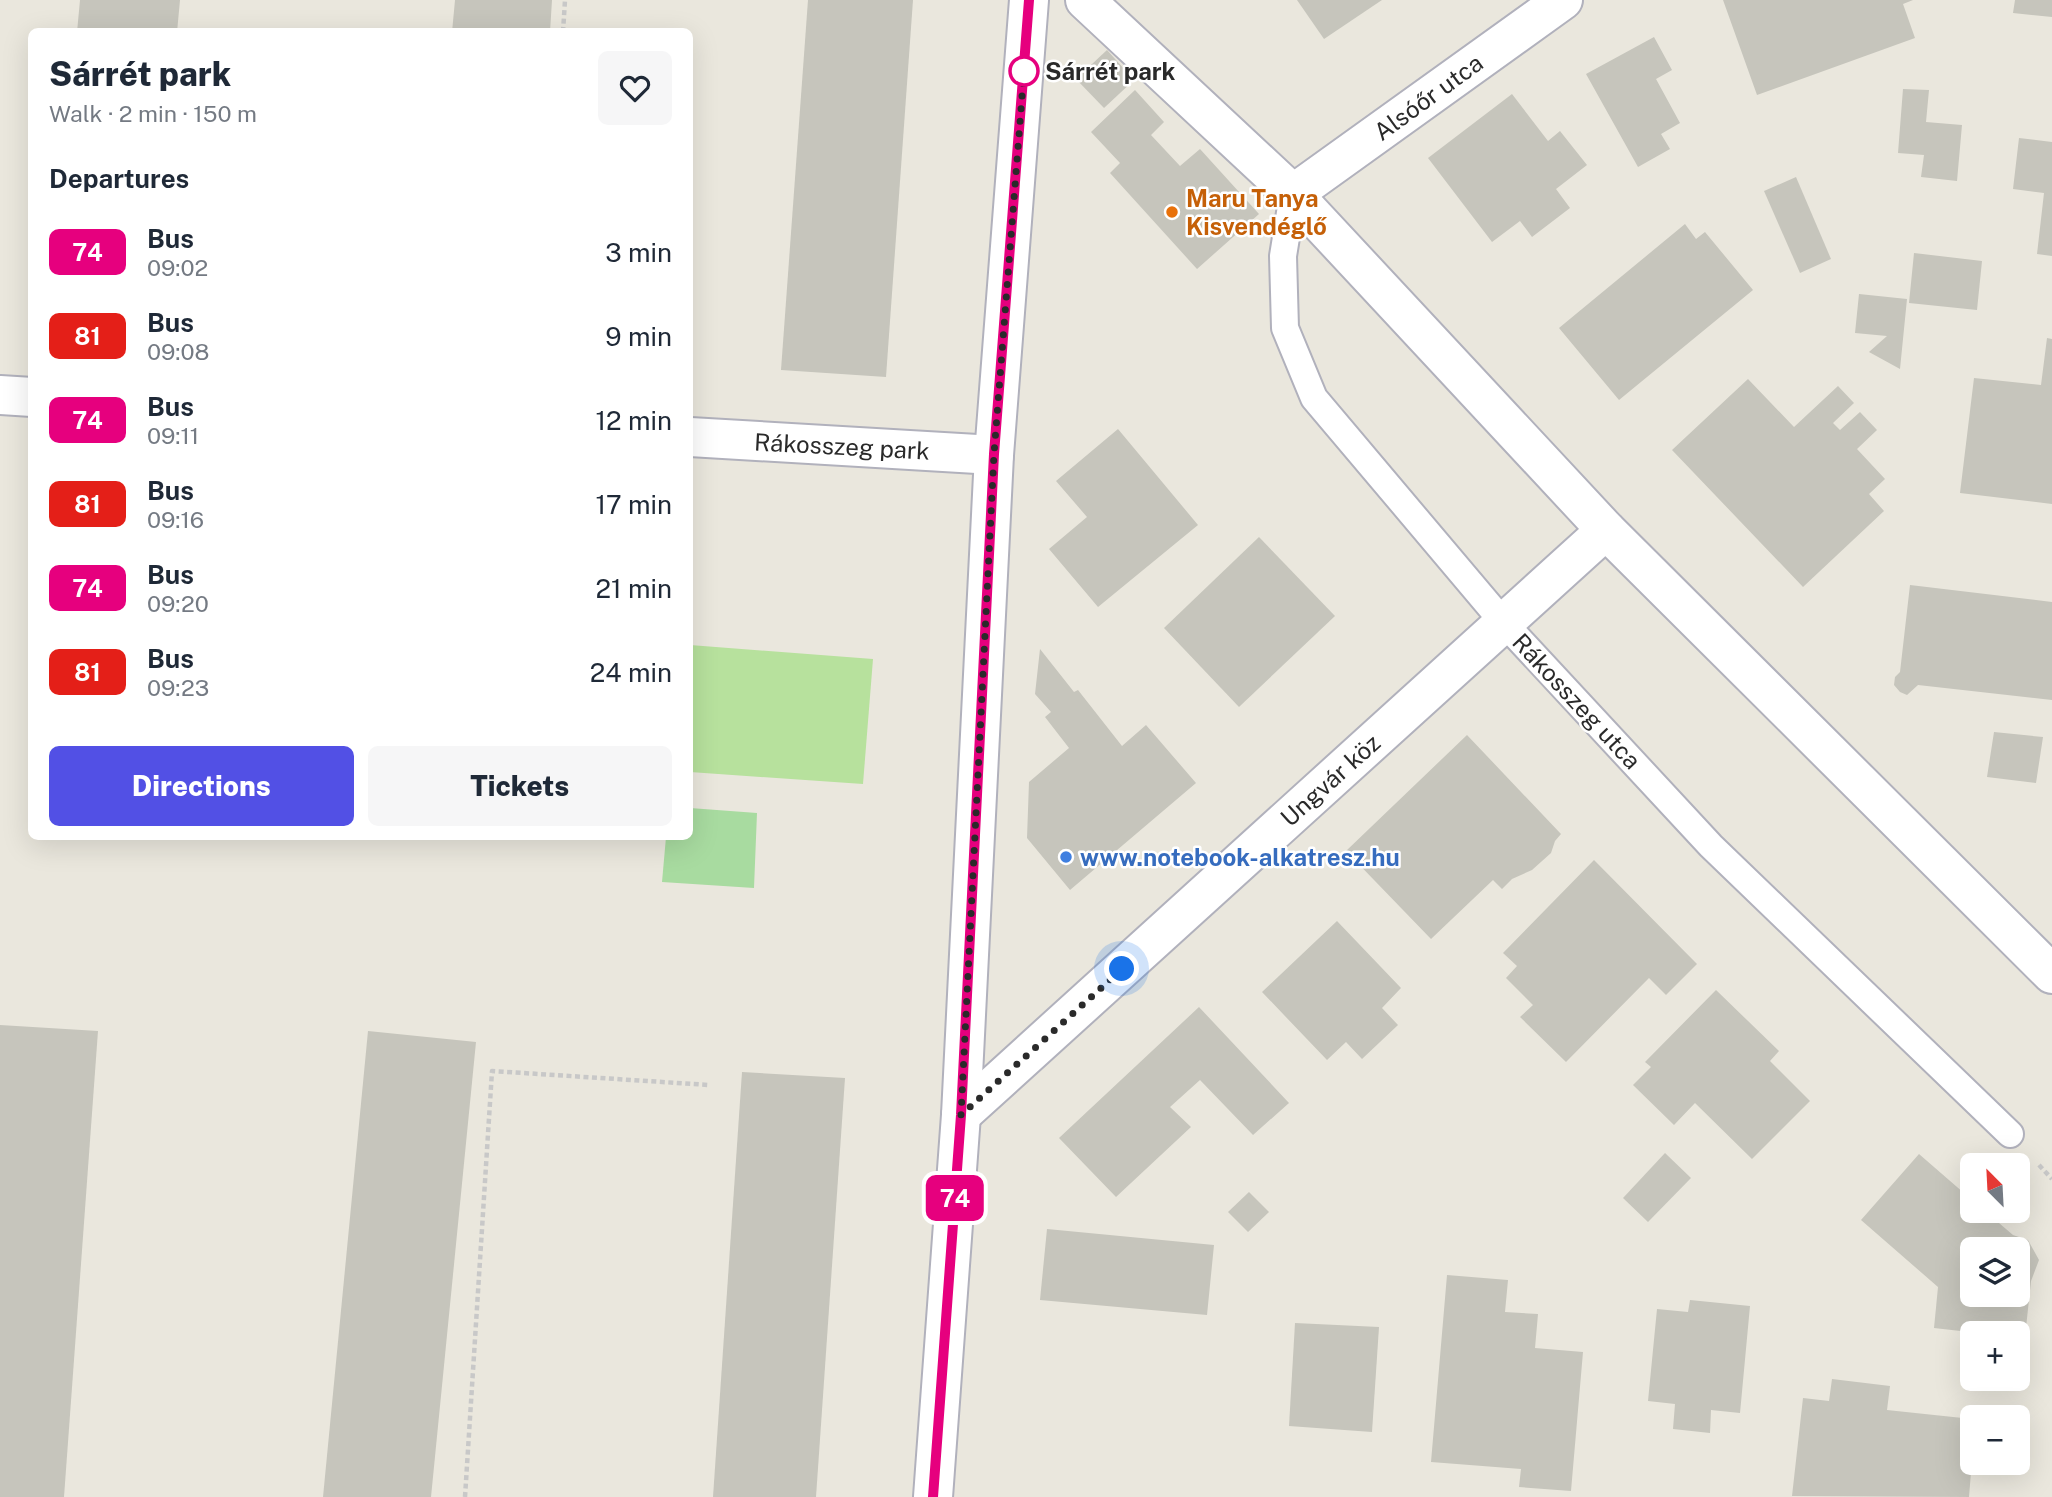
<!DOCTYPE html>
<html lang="en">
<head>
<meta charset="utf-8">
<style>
	body { margin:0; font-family:"Public Sans",sans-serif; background:#f6f6f7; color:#1f2937; height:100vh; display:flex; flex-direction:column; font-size:26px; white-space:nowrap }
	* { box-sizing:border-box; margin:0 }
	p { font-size:23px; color:#747a83 }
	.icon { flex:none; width:38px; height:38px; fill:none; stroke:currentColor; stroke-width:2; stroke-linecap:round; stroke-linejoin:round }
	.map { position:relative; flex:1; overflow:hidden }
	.details { position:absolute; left:28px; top:28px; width:665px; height:812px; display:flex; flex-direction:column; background:#fff; border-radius:10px; box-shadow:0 7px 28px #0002 }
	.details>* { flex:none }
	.badge { padding:0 14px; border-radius:10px; font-size:24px; line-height:46px }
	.needle { width:46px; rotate:336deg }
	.tools { position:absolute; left:1960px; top:1153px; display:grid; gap:14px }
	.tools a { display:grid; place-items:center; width:70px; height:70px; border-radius:10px; background:#fff; box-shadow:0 7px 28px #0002; font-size:35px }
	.you { position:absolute; width:35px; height:35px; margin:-18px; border:5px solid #fff; border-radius:50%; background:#1a73e8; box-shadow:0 0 0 10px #1a73e833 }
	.map>.badge { position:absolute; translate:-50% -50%; box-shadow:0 0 0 4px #fff }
	h2 { padding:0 21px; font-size:26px; line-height:63px }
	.round { display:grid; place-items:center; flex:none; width:74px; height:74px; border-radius:10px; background:#f6f6f7 }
	.summary { display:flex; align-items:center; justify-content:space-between; height:119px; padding:0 21px }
	h1 { font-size:33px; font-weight:800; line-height:52px }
	.primary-button { display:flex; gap:14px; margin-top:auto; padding:14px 21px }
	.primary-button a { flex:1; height:80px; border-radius:10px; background:#5250e5; color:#fff; font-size:28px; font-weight:800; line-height:80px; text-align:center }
	.primary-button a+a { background:#f6f6f7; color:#1f2937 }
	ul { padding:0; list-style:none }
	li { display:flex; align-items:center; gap:21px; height:84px; padding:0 21px }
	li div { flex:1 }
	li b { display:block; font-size:26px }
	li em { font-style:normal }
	li .badge { min-width:77px; font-weight:700; text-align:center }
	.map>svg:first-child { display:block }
	.green { fill:#a8dba0 }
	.pitch { fill:#b7e19d }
	.building { fill:#c6c5bc; fill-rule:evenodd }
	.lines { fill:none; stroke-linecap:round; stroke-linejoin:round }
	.lane-casing { stroke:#b1b1bc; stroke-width:30 }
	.street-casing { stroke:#b1b1bc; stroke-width:42 }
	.secondary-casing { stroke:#b1b1bc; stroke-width:42 }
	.path { stroke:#c8c8c8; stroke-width:4.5; stroke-dasharray:5 3.5; stroke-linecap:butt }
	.lane { stroke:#fff; stroke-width:26 }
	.street { stroke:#fff; stroke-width:38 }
	.secondary { stroke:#fff; stroke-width:38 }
	.line-casing { stroke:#fff; stroke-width:16 }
	.line { stroke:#e6007e; stroke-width:10 }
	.walk { stroke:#2a2a2a; stroke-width:7; stroke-dasharray:0 12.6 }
	.stop-dot { fill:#fff; stroke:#e6007e; stroke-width:3.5 }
	.food-dot { fill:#e8710a; stroke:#fff; stroke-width:2.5 }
	.shop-dot { fill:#3f7fe0; stroke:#fff; stroke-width:2.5 }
	.labels { text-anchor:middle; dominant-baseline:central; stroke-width:5; stroke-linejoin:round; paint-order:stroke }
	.stop-label { font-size:24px; font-weight:bold; fill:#2a2a2a; stroke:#fff; text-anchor:start }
	.street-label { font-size:24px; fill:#2a2a2a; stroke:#fff }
	.food-label { font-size:24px; font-weight:bold; fill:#c56008; stroke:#fff; text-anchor:start }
	.shop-label { font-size:24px; font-weight:bold; fill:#366cbe; stroke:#fff; text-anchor:start }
</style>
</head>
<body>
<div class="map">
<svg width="2052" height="1497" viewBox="0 0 2052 1497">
	<rect width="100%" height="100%" fill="#eae7dd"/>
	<!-- green -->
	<path class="green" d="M 690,808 L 757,813 L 754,888 L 662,882 L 666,837 L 690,836 Z"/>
	<!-- pitch -->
	<path class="pitch" d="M 690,645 L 873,659 L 863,784 L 690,772 Z"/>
	<!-- building -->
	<g class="building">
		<path d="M 80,0 L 180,0 L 177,32 L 77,32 Z"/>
		<path d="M 455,0 L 552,0 L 550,32 L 452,32 Z"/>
		<path d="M 808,0 L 913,0 L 886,377 L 781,370 Z"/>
		<path d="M 1297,0 L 1382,0 L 1324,39 Z"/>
		<path d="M 1723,0 L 1913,0 L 1903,4 L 1915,38 L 1757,95 Z"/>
		<path d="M 2015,0 L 2052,0 L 2052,17 L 2013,13 Z"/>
		<path d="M 1654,37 L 1672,70 L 1656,79 L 1680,123 L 1661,134 L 1670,149 L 1638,167 L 1586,74 Z"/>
		<path d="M 1107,50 L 1134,80 L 1104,108 L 1076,79 Z"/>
		<path d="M 1903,89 L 1929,90 L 1926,122 L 1962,125 L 1957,181 L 1921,177 L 1924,155 L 1898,153 Z"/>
		<path d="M 1135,90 L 1164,122 L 1151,135 L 1180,166 L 1200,149 L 1259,214 L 1197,269 L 1110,173 L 1120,163 L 1091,132 Z"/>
		<path d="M 1512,94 L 1548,141 L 1560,131 L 1587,165 L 1556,189 L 1570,208 L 1532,237 L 1520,221 L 1492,242 L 1428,158 Z"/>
		<path d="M 2019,138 L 2052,142 L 2052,256 L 2037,254 L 2044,193 L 2013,189 Z"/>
		<path d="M 1796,177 L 1831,259 L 1800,273 L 1764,191 Z"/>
		<path d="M 1685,224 L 1696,239 L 1705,232 L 1753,290 L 1619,400 L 1559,328 Z"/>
		<path d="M 1914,253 L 1982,261 L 1977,310 L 1909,303 Z"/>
		<path d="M 1859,294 L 1907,299 L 1900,369 L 1869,352 L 1887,336 L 1855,333 Z"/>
		<path d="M 2047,338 L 2052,339 L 2052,504 L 1960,493 L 1974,378 L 2041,385 Z"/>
		<path d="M 1748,379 L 1794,427 L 1838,386 L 1854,403 L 1833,423 L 1840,430 L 1860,412 L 1877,430 L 1857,449 L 1885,479 L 1869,494 L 1884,511 L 1803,587 L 1672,450 Z"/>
		<path d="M 1118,429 L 1198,525 L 1098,607 L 1049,549 L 1087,517 L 1056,481 Z"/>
		<path d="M 1259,537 L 1335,616 L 1239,707 L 1164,628 Z"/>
		<path d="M 1910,585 L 2052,602 L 2052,700 L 1918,685 L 1907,695 L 1900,692 L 1894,685 L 1895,677 L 1900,672 Z"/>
		<path d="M 1040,649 L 1074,692 L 1078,690 L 1122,746 L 1146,725 L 1196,783 L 1070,890 L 1027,838 L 1029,782 L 1069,748 L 1045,717 L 1051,712 L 1035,694 Z"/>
		<path d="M 1994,732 L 2043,737 L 2036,783 L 1987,777 Z"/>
		<path d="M 1467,735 L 1561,834 L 1555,841 L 1551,853 L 1532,870 L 1512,879 L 1502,889 L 1493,880 L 1431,939 L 1346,851 Z"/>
		<path d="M 1594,860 L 1697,964 L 1666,995 L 1649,978 L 1566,1062 L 1520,1017 L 1533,1005 L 1506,978 L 1517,966 L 1503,953 Z"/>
		<path d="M 1337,921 L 1401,988 L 1382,1008 L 1398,1025 L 1362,1059 L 1346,1042 L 1327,1060 L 1262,992 Z"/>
		<path d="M 1716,990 L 1779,1051 L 1770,1061 L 1810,1101 L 1752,1159 L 1695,1103 L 1674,1125 L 1633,1085 L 1651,1067 L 1645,1062 Z"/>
		<path d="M 1199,1007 L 1289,1103 L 1253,1135 L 1200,1080 L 1170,1107 L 1191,1127 L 1116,1197 L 1059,1138 Z"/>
		<path d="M 0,1025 L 98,1031 L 64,1497 L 0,1497 Z"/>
		<path d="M 368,1031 L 476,1042 L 431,1497 L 323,1497 Z"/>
		<path d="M 742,1072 L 845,1078 L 816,1497 L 713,1497 Z"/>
		<path d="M 1665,1153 L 1691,1178 L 1648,1222 L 1623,1198 Z"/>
		<path d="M 1919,1154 L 1972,1200 L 1972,1211 L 1985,1211 L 2013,1235 L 2028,1240 L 2039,1260 L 2031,1281 L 2025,1337 L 2018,1336 L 2018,1334 L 1987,1334 L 1934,1328 L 1938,1287 L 1861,1220 ZM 1972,1250 L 2018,1250 L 2018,1295 L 1972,1295 Z"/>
		<path d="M 1249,1192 L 1269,1212 L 1248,1232 L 1228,1212 Z"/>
		<path d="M 1047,1229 L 1214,1245 L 1207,1315 L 1040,1300 Z"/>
		<path d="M 1447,1275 L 1508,1280 L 1505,1312 L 1538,1314 L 1535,1348 L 1583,1352 L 1571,1491 L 1519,1487 L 1521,1469 L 1431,1462 Z"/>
		<path d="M 1690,1300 L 1750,1306 L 1740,1413 L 1711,1410 L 1710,1433 L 1673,1429 L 1675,1404 L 1648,1401 L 1657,1309 L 1688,1312 Z"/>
		<path d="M 1295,1323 L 1379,1327 L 1372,1432 L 1289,1426 Z"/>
		<path d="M 1832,1379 L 1890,1386 L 1887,1410 L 1972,1419 L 1972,1460 L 1969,1497 L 1792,1496 L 1803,1398 L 1829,1401 Z"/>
	</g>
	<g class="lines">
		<defs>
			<path id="lane" d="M 1293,194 L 1283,256 L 1285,328 L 1314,398 L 1504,623 L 1711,846 L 2010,1134"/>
			<g id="street">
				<path d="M 1085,0 L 1293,194 L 1606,530 L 2052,974"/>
				<path d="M 1293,194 L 1563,0"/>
				<path d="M 0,395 L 32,397"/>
				<path d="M 690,437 L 994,455"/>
				<path d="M 961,1115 L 1606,530"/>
			</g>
			<path id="secondary" d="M 933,1497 L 961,1115 L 994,455 L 1029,0"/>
		</defs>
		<!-- lane casing -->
		<use href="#lane" class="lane-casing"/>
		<!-- street casing -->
		<use href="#street" class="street-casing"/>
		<!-- secondary casing -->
		<use href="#secondary" class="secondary-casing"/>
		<!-- path -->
		<g class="path">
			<path d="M 563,32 L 565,0"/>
			<path d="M 2039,1165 L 2052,1179"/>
			<path d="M 465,1497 L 492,1071 L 709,1085"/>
		</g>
		<!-- lane -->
		<use href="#lane" class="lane"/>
		<!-- street -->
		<use href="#street" class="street"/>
		<!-- secondary -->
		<use href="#secondary" class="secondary"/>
	</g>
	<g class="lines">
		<defs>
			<path id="line" d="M 933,1497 L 961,1115 L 994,454 L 1029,0"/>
		</defs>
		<!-- line casing -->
		<use href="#line" class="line-casing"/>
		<!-- line -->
		<use href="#line" class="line"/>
		<!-- walk -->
		<path class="walk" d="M 1024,71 L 994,454 L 961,1115 L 1122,969"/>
	</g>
	<!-- markers -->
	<circle class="stop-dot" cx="1024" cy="71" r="14"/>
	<circle class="food-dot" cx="1172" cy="212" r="7"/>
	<circle class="shop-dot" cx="1066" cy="857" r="7"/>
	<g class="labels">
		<!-- stop labels -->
		<g class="stop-label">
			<text x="1045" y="71">Sárrét park</text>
		</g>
		<!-- street labels -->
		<g class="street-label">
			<text transform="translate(1428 97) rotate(-36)">Alsóőr utca</text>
			<text transform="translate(842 446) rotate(3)">Rákosszeg park</text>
			<text transform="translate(1577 701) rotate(47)">Rákosszeg utca</text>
			<text transform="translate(1330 780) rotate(-42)">Ungvár köz</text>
		</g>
		<!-- food labels -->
		<g class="food-label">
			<text x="1186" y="198">Maru Tanya<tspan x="1186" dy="28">Kisvendéglő</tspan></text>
		</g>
		<!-- shop labels -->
		<g class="shop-label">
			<text x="1080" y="857">www.notebook-alkatresz.hu</text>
		</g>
	</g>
</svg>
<div class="tools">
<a><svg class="needle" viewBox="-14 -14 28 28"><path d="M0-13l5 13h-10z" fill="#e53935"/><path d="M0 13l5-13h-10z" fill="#747a83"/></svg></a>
<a><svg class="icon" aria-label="layers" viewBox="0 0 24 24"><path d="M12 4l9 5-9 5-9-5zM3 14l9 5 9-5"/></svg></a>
<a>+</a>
<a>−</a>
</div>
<div class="you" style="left:1122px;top:969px"></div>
<b class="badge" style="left:955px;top:1198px;background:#e6007e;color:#fff">74</b>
<section class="details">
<div class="summary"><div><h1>Sárrét park</h1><p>Walk · 2 min · 150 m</p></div><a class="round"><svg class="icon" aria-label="heart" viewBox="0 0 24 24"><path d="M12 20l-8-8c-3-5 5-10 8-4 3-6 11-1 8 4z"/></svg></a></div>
<h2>Departures</h2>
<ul>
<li><span class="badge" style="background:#e6007e;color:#fff">74</span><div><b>Bus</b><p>09:02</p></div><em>3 min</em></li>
<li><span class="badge" style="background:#e41f18;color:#fff">81</span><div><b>Bus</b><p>09:08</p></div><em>9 min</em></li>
<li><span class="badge" style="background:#e6007e;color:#fff">74</span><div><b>Bus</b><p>09:11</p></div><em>12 min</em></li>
<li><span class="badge" style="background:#e41f18;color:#fff">81</span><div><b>Bus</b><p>09:16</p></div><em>17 min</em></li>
<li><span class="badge" style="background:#e6007e;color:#fff">74</span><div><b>Bus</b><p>09:20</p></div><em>21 min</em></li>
<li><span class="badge" style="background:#e41f18;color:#fff">81</span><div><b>Bus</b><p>09:23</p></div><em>24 min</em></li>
</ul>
<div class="primary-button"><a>Directions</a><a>Tickets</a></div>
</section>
</div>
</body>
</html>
